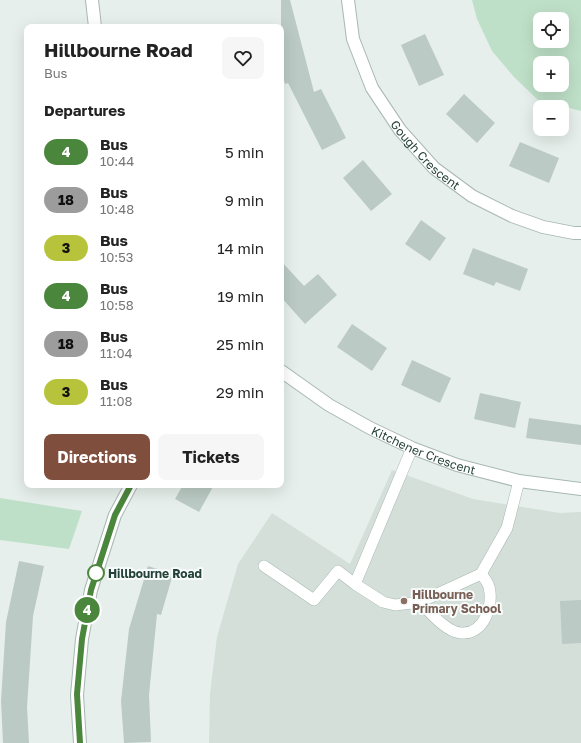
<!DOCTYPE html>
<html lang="en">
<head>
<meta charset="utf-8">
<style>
	body { margin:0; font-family:"Golos Text",sans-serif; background:#f6f6f6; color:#222; height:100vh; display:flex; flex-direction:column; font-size:15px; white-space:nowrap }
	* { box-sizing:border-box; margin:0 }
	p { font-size:13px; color:#767676 }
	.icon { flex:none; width:22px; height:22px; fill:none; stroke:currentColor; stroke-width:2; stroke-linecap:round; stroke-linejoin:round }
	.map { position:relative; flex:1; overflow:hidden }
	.details { position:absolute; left:24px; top:24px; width:260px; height:464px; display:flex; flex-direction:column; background:#fff; border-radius:8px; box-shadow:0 4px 16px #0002 }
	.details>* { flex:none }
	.badge { padding:0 8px; border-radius:13px; font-size:14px; line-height:26px }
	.fabs { position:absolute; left:533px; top:12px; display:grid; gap:8px }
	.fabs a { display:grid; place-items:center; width:36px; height:36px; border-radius:8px; background:#fff; box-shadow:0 4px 16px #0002; font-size:20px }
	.map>.badge { position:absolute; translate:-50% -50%; box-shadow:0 0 0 2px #fff }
	h2 { padding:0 20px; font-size:15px; line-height:36px }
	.round { display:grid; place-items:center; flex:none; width:42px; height:42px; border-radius:8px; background:#f6f6f6 }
	.headline { display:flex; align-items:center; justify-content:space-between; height:68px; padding:0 20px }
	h1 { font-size:19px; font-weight:700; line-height:30px }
	.primary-button { display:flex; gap:8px; margin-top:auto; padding:8px 20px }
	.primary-button a { flex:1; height:46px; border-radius:8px; background:#804e3d; color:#fff; font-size:16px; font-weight:700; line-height:46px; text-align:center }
	.primary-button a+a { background:#f6f6f6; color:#222 }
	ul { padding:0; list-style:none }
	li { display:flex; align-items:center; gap:12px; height:48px; padding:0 20px }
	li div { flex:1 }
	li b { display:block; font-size:15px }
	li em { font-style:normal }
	li .badge { min-width:44px; font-weight:700; text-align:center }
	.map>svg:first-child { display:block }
	.built { fill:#d4dfda }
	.green { fill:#bfe0c8; fill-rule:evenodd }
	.building { fill:#bbcac4 }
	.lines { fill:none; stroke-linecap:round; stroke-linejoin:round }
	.lane-casing { stroke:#a8b8b2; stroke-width:12 }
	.street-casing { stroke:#a8b8b2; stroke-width:14 }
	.lane { stroke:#fff; stroke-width:11 }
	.street { stroke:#fff; stroke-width:12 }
	.line-casing { stroke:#fff; stroke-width:9 }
	.line { stroke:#4b863d; stroke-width:6 }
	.stop-dot { fill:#fff; stroke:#4b863d; stroke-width:2 }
	.education-dot { fill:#8d6e63; stroke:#f7fbf9; stroke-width:1.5 }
	.labels { text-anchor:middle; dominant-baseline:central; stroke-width:4; stroke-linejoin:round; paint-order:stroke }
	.street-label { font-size:12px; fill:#24423a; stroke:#f7fbf9 }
	.stop-label { font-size:12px; font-weight:bold; fill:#24423a; stroke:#f7fbf9; text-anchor:start }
	.education-label { font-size:12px; font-weight:bold; fill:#785e54; stroke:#f7fbf9; text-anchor:start }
</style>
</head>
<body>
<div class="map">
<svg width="581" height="743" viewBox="0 0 581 743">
	<rect width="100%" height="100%" fill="#e6efeb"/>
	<!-- built -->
	<path class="built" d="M 392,470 L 473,499 L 560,513 L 581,512 L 581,743 L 209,743 L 210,694 L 217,637 L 238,564 L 272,513 L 350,564 Z"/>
	<!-- green -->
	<g class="green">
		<path d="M 472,0 L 581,0 L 581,111 L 538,100 L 514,77 L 492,51 L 477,19 ZM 540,19 L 562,19 L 562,41 L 540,41 ZM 540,63 L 562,63 L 562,85 L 540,85 Z"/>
		<path d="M 0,498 L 82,511 L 69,549 L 0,540 Z"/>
	</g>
	<!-- building -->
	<g class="building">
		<path d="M 281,0 L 290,0 L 314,92 L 321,89 L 346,138 L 322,150 L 288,83 L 285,84 L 281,70 Z"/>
		<path d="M 425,34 L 444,75 L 419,86 L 401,45 Z"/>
		<path d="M 464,94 L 495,123 L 477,143 L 446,114 Z"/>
		<path d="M 520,142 L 559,158 L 549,183 L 509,166 Z"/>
		<path d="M 363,160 L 392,194 L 371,211 L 343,178 Z"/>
		<path d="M 421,220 L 446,238 L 430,261 L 405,244 Z"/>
		<path d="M 473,248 L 528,269 L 520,291 L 496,282 L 494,286 L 463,274 Z"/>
		<path d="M 281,261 L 304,286 L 318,274 L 337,295 L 305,324 L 281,297 Z"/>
		<path d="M 352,324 L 387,348 L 372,371 L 337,347 Z"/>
		<path d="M 412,360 L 451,378 L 440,403 L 401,385 Z"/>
		<path d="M 480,393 L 521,402 L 515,428 L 474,419 Z"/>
		<path d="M 529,418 L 581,425 L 581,445 L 526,438 Z"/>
		<path d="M 183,485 L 214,485 L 199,512 L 175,499 Z"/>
		<path d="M 19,561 L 44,566 L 33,616 L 27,707 L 29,743 L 3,743 L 1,701 L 6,622 Z"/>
		<path d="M 148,566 L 173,574 L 161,615 L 157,614 L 149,695 L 151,742 L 124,743 L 121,701 L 129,629 Z"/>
		<path d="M 581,600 L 581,643 L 562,644 L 560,601 Z"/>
	</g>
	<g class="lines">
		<defs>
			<g id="lane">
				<path d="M 264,566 L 314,600 L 338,571 L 355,584 L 383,602 L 395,605 L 420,602 L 481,574 L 507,528 L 519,481"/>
				<path d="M 355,584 L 412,448"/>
				<path d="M 420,602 C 430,612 446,632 461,633 C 484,635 494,605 489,587 C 488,582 484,578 481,574"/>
			</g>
			<g id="street">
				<path d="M 92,0 L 95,27"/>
				<path id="s1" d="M 348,0 L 353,39 L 372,88 L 400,130 L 434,168 L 472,196 L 512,216 L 543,227 L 574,233 L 581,233"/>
				<path id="s2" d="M 281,371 L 329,405 L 370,428 L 412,448 L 457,465 L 519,481 L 581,489"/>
				<path d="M 80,743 L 77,695 L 82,639 L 91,590 L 115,515 L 131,485"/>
			</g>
		</defs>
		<!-- lane casing -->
		<use href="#lane" class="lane-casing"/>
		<!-- street casing -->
		<use href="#street" class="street-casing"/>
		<!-- lane -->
		<use href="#lane" class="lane"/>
		<!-- street -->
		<use href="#street" class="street"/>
	</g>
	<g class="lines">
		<defs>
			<path id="line" d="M 80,743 L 77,694 L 82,639 L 91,590 L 115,515 L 131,485"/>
		</defs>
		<!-- line casing -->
		<use href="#line" class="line-casing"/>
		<!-- line -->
		<use href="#line" class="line"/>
	</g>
	<!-- markers -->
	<circle class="stop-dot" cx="96" cy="573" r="8"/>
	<circle class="education-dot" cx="404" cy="601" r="4"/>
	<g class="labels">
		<!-- street labels -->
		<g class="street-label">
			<text stroke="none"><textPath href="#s1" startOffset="178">Gough Crescent</textPath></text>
			<text stroke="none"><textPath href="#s2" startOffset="164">Kitchener Crescent</textPath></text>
		</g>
		<!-- stop labels -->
		<g class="stop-label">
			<text x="108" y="573">Hillbourne Road</text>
		</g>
		<!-- education labels -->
		<g class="education-label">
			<text x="412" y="594">Hillbourne<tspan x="412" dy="14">Primary School</tspan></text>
		</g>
	</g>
</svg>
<div class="fabs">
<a><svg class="icon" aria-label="locate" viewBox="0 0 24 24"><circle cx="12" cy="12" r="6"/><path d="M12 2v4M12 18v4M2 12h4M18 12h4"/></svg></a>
<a>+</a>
<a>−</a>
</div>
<b class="badge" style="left:87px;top:610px;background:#4b863d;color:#fff">4</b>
<section class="details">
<div class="headline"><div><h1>Hillbourne Road</h1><p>Bus</p></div><a class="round"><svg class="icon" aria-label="heart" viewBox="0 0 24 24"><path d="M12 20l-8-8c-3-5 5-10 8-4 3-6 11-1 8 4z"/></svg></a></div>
<h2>Departures</h2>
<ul>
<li><span class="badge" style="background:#4b863d;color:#fff">4</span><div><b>Bus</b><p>10:44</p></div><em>5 min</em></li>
<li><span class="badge" style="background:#9d9c9c;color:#111">18</span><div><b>Bus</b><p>10:48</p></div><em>9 min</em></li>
<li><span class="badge" style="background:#b7c43b;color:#111">3</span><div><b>Bus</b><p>10:53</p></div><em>14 min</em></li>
<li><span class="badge" style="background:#4b863d;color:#fff">4</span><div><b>Bus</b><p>10:58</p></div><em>19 min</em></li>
<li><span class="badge" style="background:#9d9c9c;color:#111">18</span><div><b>Bus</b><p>11:04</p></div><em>25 min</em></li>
<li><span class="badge" style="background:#b7c43b;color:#111">3</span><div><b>Bus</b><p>11:08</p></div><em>29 min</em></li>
</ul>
<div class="primary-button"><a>Directions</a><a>Tickets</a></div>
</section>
</div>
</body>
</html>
